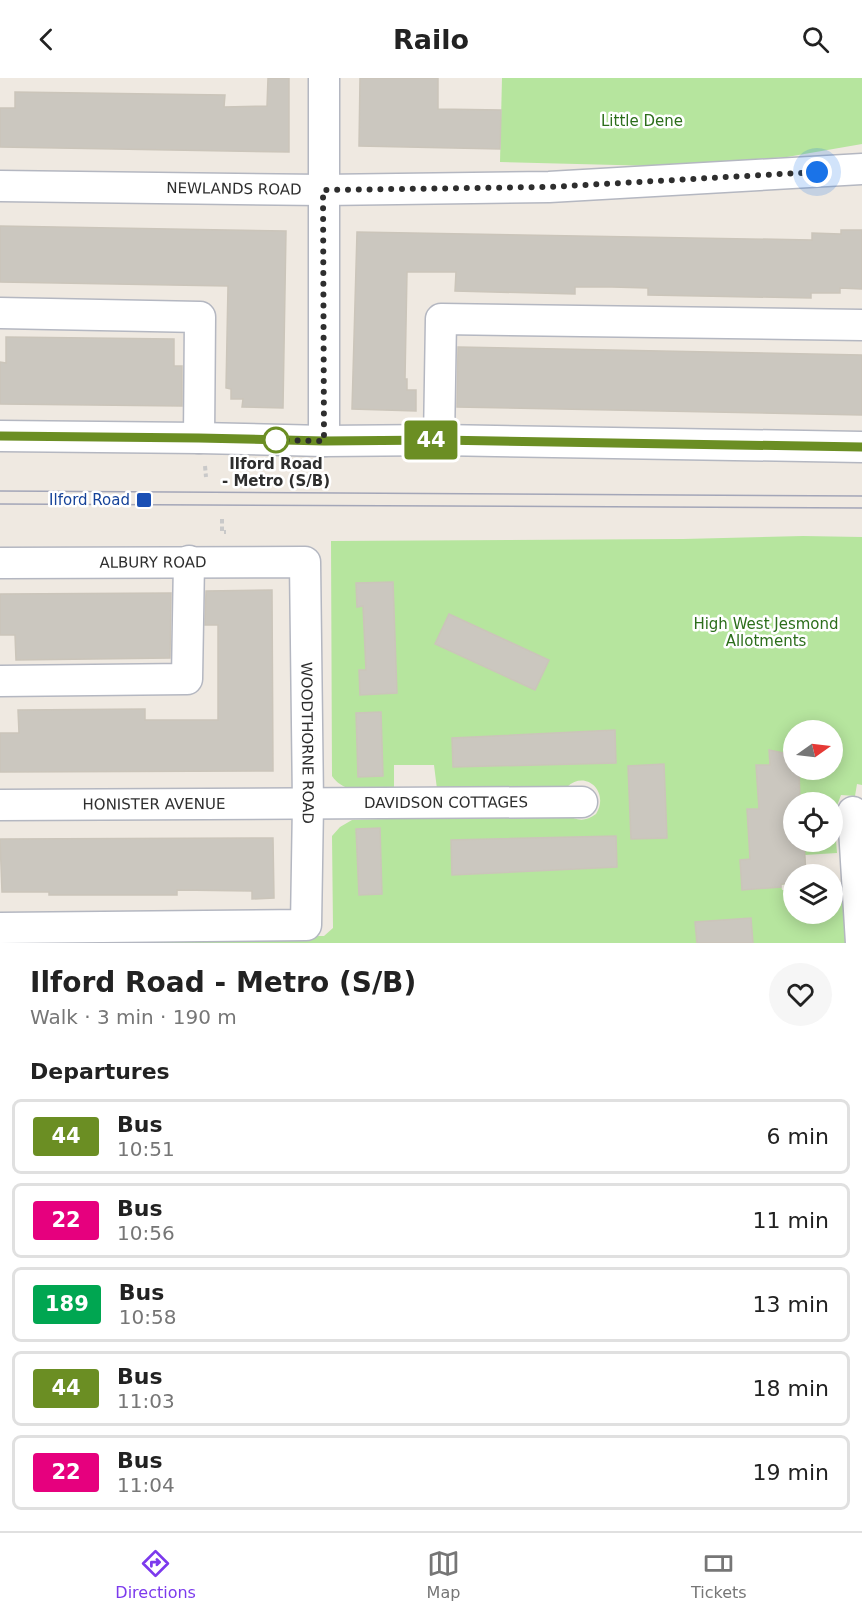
<!DOCTYPE html>
<html lang="en">
<head>
<meta charset="utf-8">
<style>
	body { margin:0; font-family:"DejaVu Sans",sans-serif; background:#f6f6f6; color:#222; height:100vh; display:flex; flex-direction:column; font-size:22px; white-space:nowrap }
	* { box-sizing:border-box; margin:0 }
	p { font-size:20px; color:#767676 }
	.icon { flex:none; width:33px; height:33px; fill:none; stroke:currentColor; stroke-width:2; stroke-linecap:round; stroke-linejoin:round }
	.map { position:relative; height:865px; overflow:hidden }
	.panel { display:flex; flex-direction:column; background:#fff; flex:1 }
	.panel>* { flex:none }
	.badge { padding:0 12px; border-radius:4px; font-size:21px; line-height:39px }
	.needle { width:39px; rotate:76deg }
	.controls { position:absolute; left:783px; top:642px; display:grid; gap:12px }
	.controls a { display:grid; place-items:center; width:60px; height:60px; border-radius:50%; background:#fff; box-shadow:0 3px 15px #0003; font-size:30px }
	.you { position:absolute; width:30px; height:30px; margin:-15px; border:4px solid #fff; border-radius:50%; background:#1a73e8; box-shadow:0 0 0 9px #1a73e833 }
	.map>.badge { position:absolute; translate:-50% -50%; box-shadow:0 0 0 3px #fff }
	h2 { padding:0 30px; font-size:22px; line-height:54px }
	.round { display:grid; place-items:center; flex:none; width:63px; height:63px; border-radius:32px; background:#f6f6f6 }
	.headline { display:flex; align-items:center; justify-content:space-between; height:102px; padding:0 30px }
	h1 { font-size:28px; font-weight:800; line-height:45px }
	ul { padding:0; list-style:none }
	li { display:flex; align-items:center; gap:18px; height:75px; margin:0 12px 9px; padding:0 18px; border:3px solid #e0e0e0; border-radius:9px }
	li div { flex:1 }
	li b { display:block; font-size:22px }
	li em { font-style:normal }
	li .badge { min-width:66px; font-weight:700; text-align:center }
	header { display:flex; justify-content:space-between; align-items:center; height:78px; padding:0 30px; background:#fff; font-size:27px; font-weight:800 }
	.tab-bar { display:flex; justify-content:space-around; align-items:center; height:84px; border-top:2px solid #e0e0e0; background:#fff; font-size:16px; color:#767676 }
	.tab-bar a { display:grid; justify-items:center; gap:3px }
	.tab-bar .active { color:#7c3aed }
	.map>svg:first-child { display:block }
	.green { fill:#b6e59e; fill-rule:evenodd }
	.building { fill:#cbc7bf; stroke:#cbc5ba; stroke-width:1.5 }
	.lines { fill:none; stroke-linecap:round; stroke-linejoin:round }
	.minor-casing { stroke:#b4b7c1; stroke-width:33 }
	.path { stroke:#c9c9c9; stroke-width:4; stroke-dasharray:4.5 3; stroke-linecap:butt }
	.minor { stroke:#fff; stroke-width:30 }
	.tram { stroke:#a3a6b8; stroke-width:1.5 }
	.line-casing { stroke:#fff; stroke-width:14 }
	.line { stroke:#6b8e23; stroke-width:9 }
	.walk { stroke:#2e2e2e; stroke-width:6; stroke-dasharray:0 10.8 }
	.stop-dot { fill:#fff; stroke:#6b8e23; stroke-width:3 }
	.transit-dot { fill:#1a4fb4; stroke:#fff; stroke-width:2 }
	.labels { text-anchor:middle; dominant-baseline:central; stroke-width:5; stroke-linejoin:round; paint-order:stroke }
	.park-label { font-size:15px; fill:#2c6e1b; stroke:#fff }
	.street-label { font-size:15px; fill:#2e2e2e; stroke:#fff }
	.stop-label { font-size:15px; font-weight:bold; fill:#2e2e2e; stroke:#fff }
	.transit-label { font-size:15px; fill:#164399; stroke:#fff; text-anchor:end }
</style>
</head>
<body>
<header><svg class="icon" aria-label="back" viewBox="0 0 24 24"><path d="M15 5l-7 7 7 7"/></svg>Railo<svg class="icon" aria-label="search" viewBox="0 0 24 24"><circle cx="10" cy="10" r="6"/><path d="M15 15l6 6"/></svg></header>
<div class="map">
<svg width="862" height="865" viewBox="0 0 862 865">
	<rect width="100%" height="100%" fill="#efe9e1"/>
	<!-- green -->
	<g class="green">
		<path d="M 502,0 L 862,0 L 862,66 L 787,79 L 656,88 L 500,84 Z"/>
		<path d="M 803,458 L 862,459 L 862,707 L 857,706 L 855,718 L 841,717 L 834,736 L 837,775 L 805,777 L 806,796 L 794,796 L 793,805 L 781,807 L 782,812 L 793,811 L 794,836 L 832,836 L 833,807 L 840,807 L 841,816 L 848,826 L 851,865 L 0,865 L 0,860 L 324,858 L 333,850 L 332,758 L 340,749 L 352,742 L 566,736 C 577,743 585,744 596,736 C 610,714 586,691 567,709 L 437,711 L 434,687 L 394,687 L 394,709 L 391,713 C 371,713 345,717 332,698 L 331,463 L 683,461 ZM 794,652 L 832,652 L 832,692 L 794,692 ZM 794,724 L 832,724 L 832,764 L 794,764 Z"/>
	</g>
	<!-- building -->
	<g class="building">
		<path d="M 268,0 L 289,0 L 289,74 L 0,69 L 0,30 L 15,30 L 15,14 L 225,17 L 224,29 L 267,28 Z"/>
		<path d="M 360,0 L 438,0 L 438,31 L 501,32 L 500,71 L 359,68 Z"/>
		<path d="M 0,148 L 286,153 L 283,330 L 242,329 L 243,321 L 231,321 L 231,311 L 226,310 L 228,208 L 0,204 Z"/>
		<path d="M 841,152 L 862,152 L 862,211 L 840,210 L 840,215 L 811,215 L 811,220 L 648,217 L 648,210 L 612,209 L 575,209 L 575,216 L 455,213 L 456,194 L 407,194 L 405,301 L 407,301 L 407,312 L 416,312 L 416,333 L 352,331 L 357,154 L 812,162 L 812,155 L 841,156 Z"/>
		<path d="M 6,259 L 174,261 L 174,288 L 182,288 L 182,328 L 0,326 L 0,284 L 6,285 Z"/>
		<path d="M 458,269 L 862,277 L 862,337 L 457,329 Z"/>
		<path d="M 393,504 L 397,615 L 360,617 L 359,592 L 366,592 L 363,528 L 357,529 L 356,505 Z"/>
		<path d="M 272,512 L 273,693 L 0,694 L 0,655 L 19,655 L 18,632 L 145,631 L 145,642 L 218,642 L 218,547 L 205,547 L 206,513 Z"/>
		<path d="M 171,515 L 170,580 L 16,582 L 15,557 L 0,557 L 0,516 Z"/>
		<path d="M 449,536 L 549,582 L 535,612 L 435,566 Z"/>
		<path d="M 381,634 L 383,698 L 358,699 L 356,635 Z"/>
		<path d="M 615,652 L 616,685 L 453,689 L 452,660 Z"/>
		<path d="M 769,672 L 794,677 L 794,692 L 799,692 L 800,724 L 794,724 L 794,764 L 804,764 L 806,796 L 794,796 L 794,805 L 781,806 L 781,809 L 742,812 L 740,782 L 750,781 L 747,731 L 759,731 L 756,687 L 770,687 Z"/>
		<path d="M 664,686 L 667,760 L 631,761 L 628,688 Z"/>
		<path d="M 380,750 L 382,816 L 359,817 L 356,751 Z"/>
		<path d="M 616,758 L 617,789 L 452,797 L 451,762 Z"/>
		<path d="M 273,760 L 274,820 L 252,821 L 252,813 L 177,812 L 177,817 L 49,817 L 49,814 L 2,814 L 0,761 Z"/>
		<path d="M 751,840 L 753,865 L 697,865 L 695,844 Z"/>
	</g>
	<g class="lines">
		<defs>
			<g id="minor">
				<path d="M 324,0 L 324,363"/>
				<path id="s1" d="M 0,108 L 323,112 L 549,109 L 862,91"/>
				<path d="M 0,235 L 200,239 L 199,360"/>
				<path d="M 0,358 L 199,360 L 324,363 L 439,362 L 862,369"/>
				<path d="M 439,362 L 441,241 L 862,247"/>
				<path id="s2" d="M 0,485 L 305,484 L 308,726 L 306,847 L 0,850"/>
				<path d="M 0,603 L 187,601 L 189,483"/>
				<path id="s3" d="M 0,727 L 582,724"/>
				<path d="M 853,734 L 861,865"/>
			</g>
		</defs>
		<!-- minor casing -->
		<use href="#minor" class="minor-casing"/>
		<!-- path -->
		<g class="path">
			<path d="M 205,388 L 206,399"/>
			<path d="M 222,441 L 222,454 L 226,454"/>
		</g>
		<!-- minor -->
		<use href="#minor" class="minor"/>
		<!-- tram -->
		<g class="tram">
			<path d="M 0,413 L 862,418"/>
			<path d="M 0,426 L 862,430"/>
		</g>
	</g>
	<g class="lines">
		<defs>
			<path id="line" d="M 0,358 L 199,360 L 324,363 L 439,362 L 862,369"/>
		</defs>
		<!-- line casing -->
		<use href="#line" class="line-casing"/>
		<!-- line -->
		<use href="#line" class="line"/>
		<!-- walk -->
		<path class="walk" d="M 276,362 L 324,363 L 323,112 L 549,109 L 817,94"/>
	</g>
	<!-- markers -->
	<circle class="stop-dot" cx="276" cy="362" r="12"/>
	<rect class="transit-dot" x="136" y="414" width="16" height="16" rx="3"/>
	<g class="labels">
		<!-- park labels -->
		<g class="park-label">
			<text x="642" y="43">Little Dene</text>
			<text x="766" y="546">High West Jesmond<tspan x="766" dy="17">Allotments</tspan></text>
		</g>
		<!-- street labels -->
		<g class="street-label">
			<text stroke="none"><textPath href="#s1" startOffset="234">NEWLANDS ROAD</textPath></text>
			<text stroke="none"><textPath href="#s2" startOffset="153">ALBURY ROAD</textPath></text>
			<text stroke="none"><textPath href="#s2" startOffset="486">WOODTHORNE ROAD</textPath></text>
			<text stroke="none"><textPath href="#s3" startOffset="446">DAVIDSON COTTAGES</textPath></text>
			<text stroke="none"><textPath href="#s3" startOffset="154">HONISTER AVENUE</textPath></text>
		</g>
		<!-- stop labels -->
		<g class="stop-label">
			<text x="276" y="386">Ilford Road<tspan x="276" dy="17">- Metro (S/B)</tspan></text>
		</g>
		<!-- transit labels -->
		<g class="transit-label">
			<text x="130" y="422">Ilford Road</text>
		</g>
	</g>
</svg>
<div class="controls">
<a><svg class="needle" viewBox="-14 -14 28 28"><path d="M0-13l5 13h-10z" fill="#e53935"/><path d="M0 13l5-13h-10z" fill="#767676"/></svg></a>
<a><svg class="icon" aria-label="locate" viewBox="0 0 24 24"><circle cx="12" cy="12" r="6"/><path d="M12 2v4M12 18v4M2 12h4M18 12h4"/></svg></a>
<a><svg class="icon" aria-label="layers" viewBox="0 0 24 24"><path d="M12 4l9 5-9 5-9-5zM3 14l9 5 9-5"/></svg></a>
</div>
<div class="you" style="left:817px;top:94px"></div>
<b class="badge" style="left:431px;top:362px;background:#6b8e23;color:#fff">44</b>
</div>
<section class="panel">
<div class="headline"><div><h1>Ilford Road - Metro (S/B)</h1><p>Walk · 3 min · 190 m</p></div><a class="round"><svg class="icon" aria-label="heart" viewBox="0 0 24 24"><path d="M12 20l-8-8c-3-5 5-10 8-4 3-6 11-1 8 4z"/></svg></a></div>
<h2>Departures</h2>
<ul>
<li><span class="badge" style="background:#6b8e23;color:#fff">44</span><div><b>Bus</b><p>10:51</p></div><em>6 min</em></li>
<li><span class="badge" style="background:#e6007e;color:#fff">22</span><div><b>Bus</b><p>10:56</p></div><em>11 min</em></li>
<li><span class="badge" style="background:#00a651;color:#fff">189</span><div><b>Bus</b><p>10:58</p></div><em>13 min</em></li>
<li><span class="badge" style="background:#6b8e23;color:#fff">44</span><div><b>Bus</b><p>11:03</p></div><em>18 min</em></li>
<li><span class="badge" style="background:#e6007e;color:#fff">22</span><div><b>Bus</b><p>11:04</p></div><em>19 min</em></li>
</ul>
</section>
<nav class="tab-bar">
<a class="active"><svg class="icon" aria-label="directions" viewBox="0 0 24 24"><path d="M12 3l9 9-9 9-9-9zM9 14v-3h6M13 9l2 2-2 2"/></svg>Directions</a>
<a><svg class="icon" aria-label="map" viewBox="0 0 24 24"><path d="M3 6l6-2 6 2 6-2v14l-6 2-6-2-6 2zM9 4v14M15 6v14"/></svg>Map</a>
<a><svg class="icon" aria-label="tickets" viewBox="0 0 24 24"><path d="M3 7h18v10H3zM15 7v10"/></svg>Tickets</a>
</nav>
</body>
</html>
